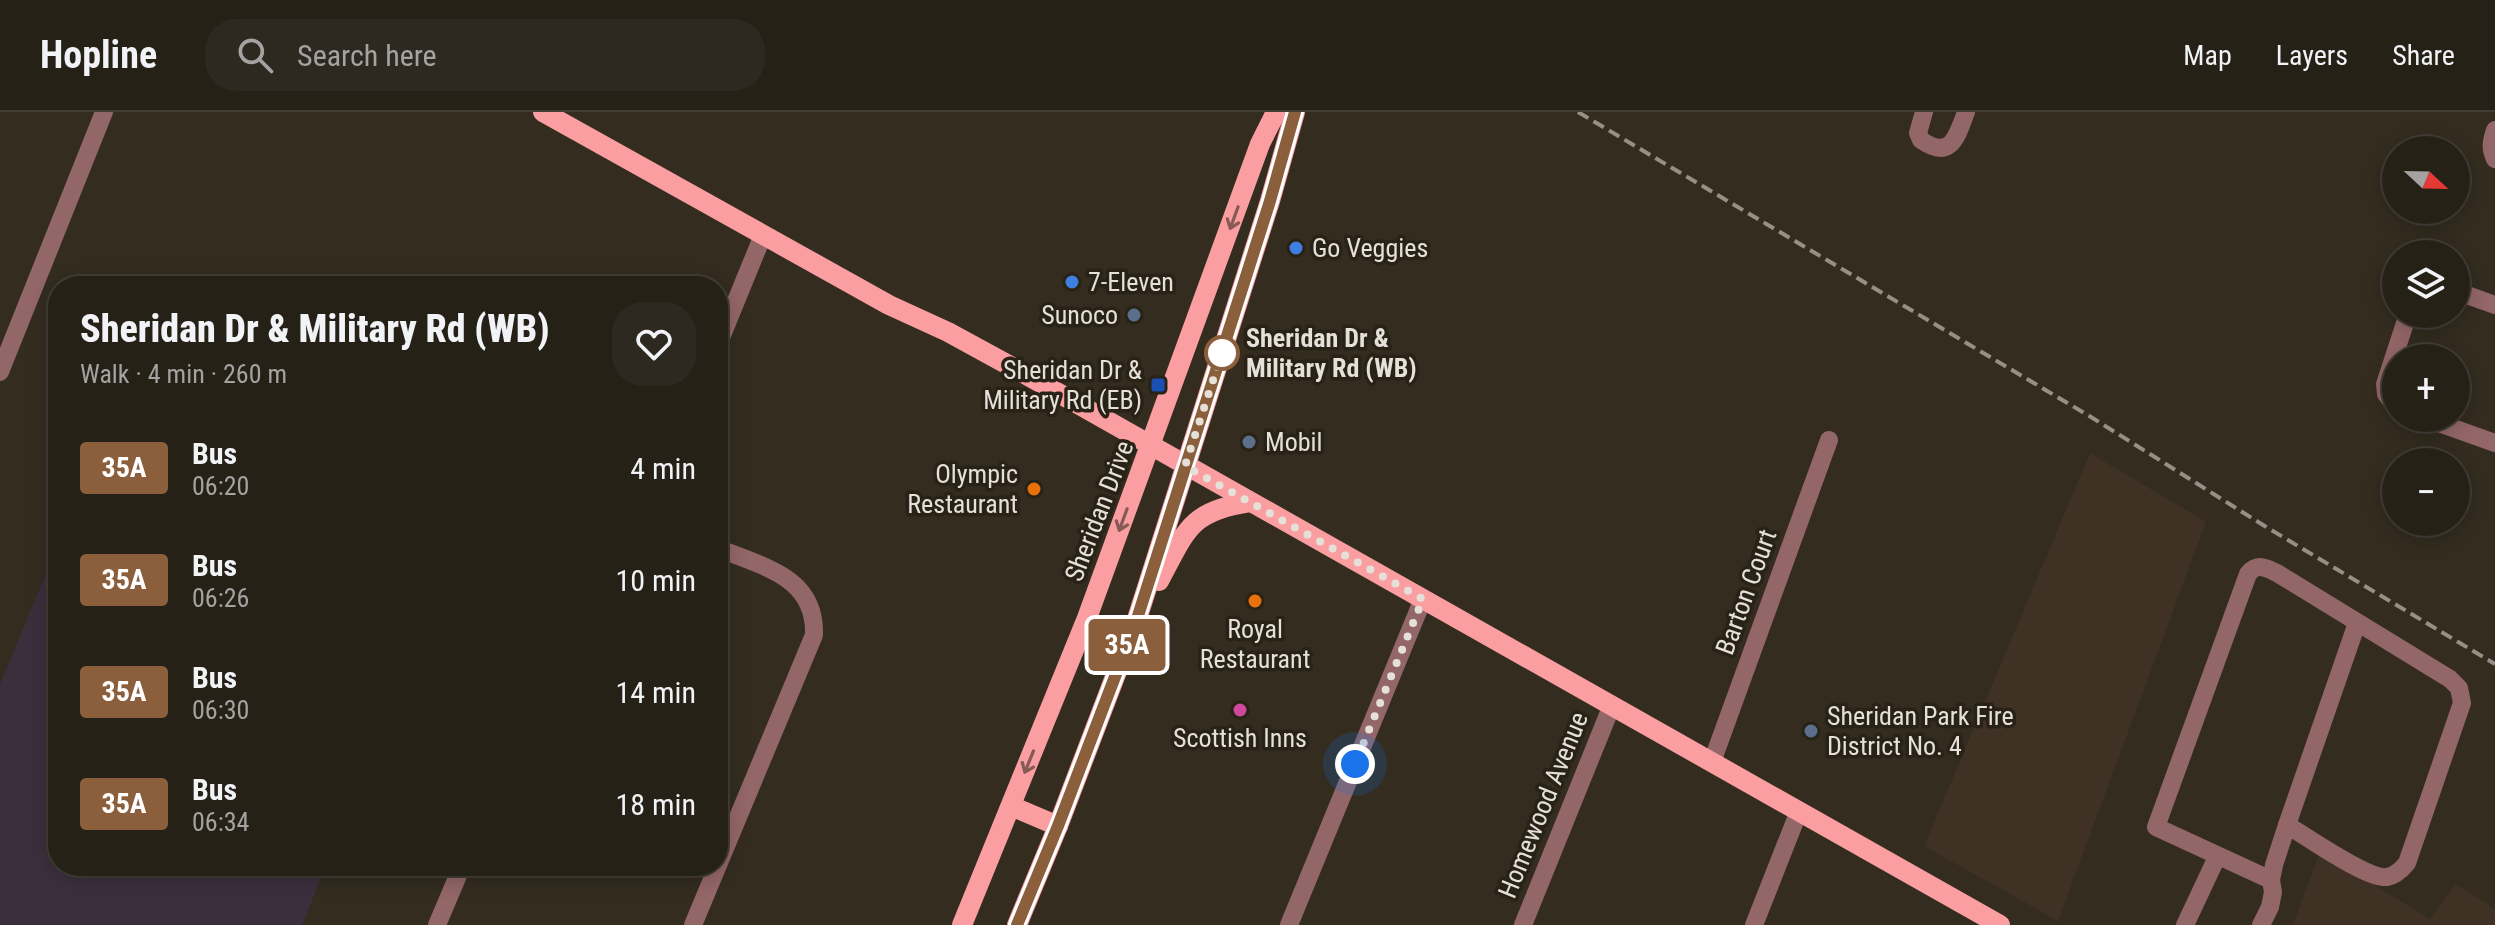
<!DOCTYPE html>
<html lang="en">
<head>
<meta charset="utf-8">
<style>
	body { margin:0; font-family:"Roboto Condensed",sans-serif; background:#2e2920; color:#f1f3f6; height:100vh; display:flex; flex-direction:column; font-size:30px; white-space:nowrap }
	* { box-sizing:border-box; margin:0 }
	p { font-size:26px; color:#a4a3a1 }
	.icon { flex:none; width:44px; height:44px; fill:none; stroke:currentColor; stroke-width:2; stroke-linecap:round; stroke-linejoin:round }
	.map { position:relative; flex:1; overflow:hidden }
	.side { position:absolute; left:48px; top:164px; width:680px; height:600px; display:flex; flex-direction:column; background:#262117; border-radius:32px; box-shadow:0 4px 20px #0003,0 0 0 2px #423e36 }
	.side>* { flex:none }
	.badge { padding:0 16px; border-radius:6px; font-size:28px; line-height:52px }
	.needle { width:52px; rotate:112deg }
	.buttons { position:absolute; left:2382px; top:24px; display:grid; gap:16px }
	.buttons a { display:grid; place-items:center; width:88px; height:88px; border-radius:50%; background:#262117; box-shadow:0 4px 20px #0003,0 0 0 2px #423e36; font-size:40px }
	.you { position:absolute; width:40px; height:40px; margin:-20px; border:6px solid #fff; border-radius:50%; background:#1a73e8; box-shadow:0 0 0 12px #1a73e833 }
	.map>.badge { position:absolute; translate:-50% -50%; box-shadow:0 0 0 4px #fff }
	.round { display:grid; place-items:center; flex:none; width:84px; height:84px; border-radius:32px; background:#2e2920 }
	.headline { display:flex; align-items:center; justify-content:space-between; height:136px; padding:0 32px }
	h1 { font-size:38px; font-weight:800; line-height:60px }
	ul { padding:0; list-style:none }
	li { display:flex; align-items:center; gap:24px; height:112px; padding:0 32px }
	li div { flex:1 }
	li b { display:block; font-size:30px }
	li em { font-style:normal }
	li .badge { min-width:88px; font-weight:700; text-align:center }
	header { display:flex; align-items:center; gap:48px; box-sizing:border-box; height:112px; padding:0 40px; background:#262117; border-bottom:2px solid #423e36 }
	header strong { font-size:38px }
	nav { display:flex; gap:44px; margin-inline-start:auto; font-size:28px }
	.search { width:560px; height:72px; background:#2e2920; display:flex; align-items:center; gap:20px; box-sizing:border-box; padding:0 28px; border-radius:32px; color:#a4a3a1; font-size:30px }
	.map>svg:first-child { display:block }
	.commercial { fill:#403125 }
	.medical { fill:#3c2f3d }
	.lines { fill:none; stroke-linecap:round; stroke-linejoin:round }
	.minor { stroke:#936667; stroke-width:18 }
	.major { stroke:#fa9ea1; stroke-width:20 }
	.rail { stroke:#958f85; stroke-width:4; stroke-dasharray:12 6; stroke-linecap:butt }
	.oneway { stroke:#875a55 }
	.line-casing { stroke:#fff; stroke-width:18 }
	.line { stroke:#8b5e3c; stroke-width:12 }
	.walk { stroke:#e5e0d8; stroke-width:8; stroke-dasharray:0 14.4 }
	.shop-dot { fill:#3f7fe0; stroke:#292216; stroke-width:3 }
	.service-dot { fill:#5c6f8a; stroke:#292216; stroke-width:3 }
	.stop-dot { fill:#fff; stroke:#8b5e3c; stroke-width:4 }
	.transit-dot { fill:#1a4fb4; stroke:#292216; stroke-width:3 }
	.food-dot { fill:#e8710a; stroke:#292216; stroke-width:3 }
	.hotel-dot { fill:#d1479c; stroke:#292216; stroke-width:3 }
	.labels { text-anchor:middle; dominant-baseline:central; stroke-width:7; stroke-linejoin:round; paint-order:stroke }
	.poi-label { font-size:26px; fill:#e5e0d8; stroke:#292216; text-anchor:start }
	.stop-label { font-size:26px; font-weight:bold; fill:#e5e0d8; stroke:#292216; text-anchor:start }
	.street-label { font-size:26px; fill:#e5e0d8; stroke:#292216 }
</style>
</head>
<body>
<header>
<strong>Hopline</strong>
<div class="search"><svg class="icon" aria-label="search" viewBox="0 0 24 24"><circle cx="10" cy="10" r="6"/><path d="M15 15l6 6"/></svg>Search here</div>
<nav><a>Map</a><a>Layers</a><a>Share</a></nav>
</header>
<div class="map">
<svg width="2495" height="813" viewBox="0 0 2495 813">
	<rect width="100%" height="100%" fill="#332c1f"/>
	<!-- commercial -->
	<g class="commercial">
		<path d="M 2090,341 L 2206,410 L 2058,809 L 1924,734 Z"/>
		<path d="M 2320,740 L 2430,807 L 2455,772 L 2495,797 L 2495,813 L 2293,813 Z"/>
	</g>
	<!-- medical -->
	<path class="medical" d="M 58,433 L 58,754 L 326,754 L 302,813 L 0,813 L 0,572 Z"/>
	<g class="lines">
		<!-- minor -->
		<g class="minor">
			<path d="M 1924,0 L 1918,21 L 1921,28 C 1951,49 1957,24 1966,0"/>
			<path d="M 2495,18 C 2491,30 2490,36 2495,47"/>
			<path d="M 2456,179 L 2495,193"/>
			<path d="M 718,233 L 763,123"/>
			<path d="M 0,260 L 104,0"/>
			<path d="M 2396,295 L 2386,282 L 2385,272 L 2408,202"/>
			<path d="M 2425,306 L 2495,331"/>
			<path d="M 1712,650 L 1829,328"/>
			<path d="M 2271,768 L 2156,715 L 2248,462 C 2257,450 2266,456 2277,461 L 2450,567 L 2459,576 L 2462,591 L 2407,751 C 2402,757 2395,764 2387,765 C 2368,768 2306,724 2287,713"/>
			<path d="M 437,813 L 462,754"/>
			<path d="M 693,813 L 814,523 C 816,464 762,455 718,436"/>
			<path d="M 1289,813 L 1423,487"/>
			<path d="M 1523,813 L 1612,593"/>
			<path d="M 1754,813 L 1799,699"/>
			<path d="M 2185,813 L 2217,745"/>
			<path d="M 2261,813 L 2270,795 L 2273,780 L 2271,768 L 2274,753 L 2287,713 L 2357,511"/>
		</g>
		<!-- major -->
		<g class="major">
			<path d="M 543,0 L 889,193 L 948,220 L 1023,261 L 2000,813"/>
			<path d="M 1159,469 C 1186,419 1189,399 1250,390"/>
			<path d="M 1011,694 L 1058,714"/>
			<path d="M 962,813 L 1087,506 L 1260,32 L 1276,0"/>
			<path d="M 1017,813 L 1058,714 L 1137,507 L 1270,89 L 1295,0"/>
		</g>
		<!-- rail -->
		<path class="rail" d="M 1578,0 L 2091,305 L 2263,413 L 2495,552"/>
	</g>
	<!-- one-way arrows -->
	<defs><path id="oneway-shaft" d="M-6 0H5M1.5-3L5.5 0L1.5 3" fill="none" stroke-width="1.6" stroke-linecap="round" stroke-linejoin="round" transform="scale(2)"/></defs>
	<g class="oneway">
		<use href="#oneway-shaft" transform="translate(1234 106) rotate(110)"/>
		<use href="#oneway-shaft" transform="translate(1123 408) rotate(110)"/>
		<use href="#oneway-shaft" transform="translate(1029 650) rotate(112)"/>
	</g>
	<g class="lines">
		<defs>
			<path id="line" d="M 1017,813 L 1058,714 L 1137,507 L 1270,89 L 1295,0"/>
		</defs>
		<!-- line casing -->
		<use href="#line" class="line-casing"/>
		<!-- line -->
		<use href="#line" class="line"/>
		<!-- walk -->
		<path class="walk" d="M 1222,241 L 1185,354 L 1423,487 L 1355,652"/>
	</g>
	<!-- markers -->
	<g class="shop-dot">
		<circle cx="1296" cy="136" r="8"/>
		<circle cx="1072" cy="170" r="8"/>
	</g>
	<g class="service-dot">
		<circle cx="1134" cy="203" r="8"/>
		<circle cx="1249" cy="330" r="8"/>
		<circle cx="1811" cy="619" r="8"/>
	</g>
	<circle class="stop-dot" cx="1222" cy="241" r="16"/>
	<rect class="transit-dot" x="1150" y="265" width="16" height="16" rx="4"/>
	<g class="food-dot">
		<circle cx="1034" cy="377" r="8"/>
		<circle cx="1255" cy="489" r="8"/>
	</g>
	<circle class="hotel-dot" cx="1240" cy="598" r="8"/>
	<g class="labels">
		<!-- poi labels -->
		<g class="poi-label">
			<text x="1312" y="136">Go Veggies</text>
			<text x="1088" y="170">7-Eleven</text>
			<text x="1118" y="203" text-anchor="end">Sunoco</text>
			<text x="1142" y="258" text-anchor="end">Sheridan Dr &amp;<tspan x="1142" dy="30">Military Rd (EB)</tspan></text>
			<text x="1265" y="330">Mobil</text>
			<text x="1018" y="362" text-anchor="end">Olympic<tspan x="1018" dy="30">Restaurant</tspan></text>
			<text x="1255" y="517" text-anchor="middle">Royal<tspan x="1255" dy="30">Restaurant</tspan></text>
			<text x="1827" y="604">Sheridan Park Fire<tspan x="1827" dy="30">District No. 4</tspan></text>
			<text x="1240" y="626" text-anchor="middle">Scottish Inns</text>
		</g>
		<!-- stop labels -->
		<g class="stop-label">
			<text x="1246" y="226">Sheridan Dr &amp;<tspan x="1246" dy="30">Military Rd (WB)</tspan></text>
		</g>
		<!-- street labels -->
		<g class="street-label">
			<text transform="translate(1099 399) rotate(-69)">Sheridan Drive</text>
			<text transform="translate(1746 480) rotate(-70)">Barton Court</text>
			<text transform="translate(1543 693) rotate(-68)">Homewood Avenue</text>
		</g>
	</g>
</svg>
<div class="buttons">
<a><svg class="needle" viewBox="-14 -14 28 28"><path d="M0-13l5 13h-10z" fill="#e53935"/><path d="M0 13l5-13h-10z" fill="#a4a3a1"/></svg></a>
<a><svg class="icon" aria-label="layers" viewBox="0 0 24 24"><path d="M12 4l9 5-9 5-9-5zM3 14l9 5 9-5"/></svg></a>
<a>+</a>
<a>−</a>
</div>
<div class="you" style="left:1355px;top:652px"></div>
<b class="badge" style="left:1127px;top:533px;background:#8b5e3c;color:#fff">35A</b>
<section class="side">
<div class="headline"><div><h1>Sheridan Dr &amp; Military Rd (WB)</h1><p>Walk · 4 min · 260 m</p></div><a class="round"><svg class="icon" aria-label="heart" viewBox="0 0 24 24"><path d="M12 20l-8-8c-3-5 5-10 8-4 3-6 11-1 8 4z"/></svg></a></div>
<ul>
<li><span class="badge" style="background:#8b5e3c;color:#fff">35A</span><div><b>Bus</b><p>06:20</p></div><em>4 min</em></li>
<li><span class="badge" style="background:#8b5e3c;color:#fff">35A</span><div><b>Bus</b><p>06:26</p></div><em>10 min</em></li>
<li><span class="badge" style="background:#8b5e3c;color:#fff">35A</span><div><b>Bus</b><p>06:30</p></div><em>14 min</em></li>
<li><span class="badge" style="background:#8b5e3c;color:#fff">35A</span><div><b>Bus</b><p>06:34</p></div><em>18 min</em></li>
</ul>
</section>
</div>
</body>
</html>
